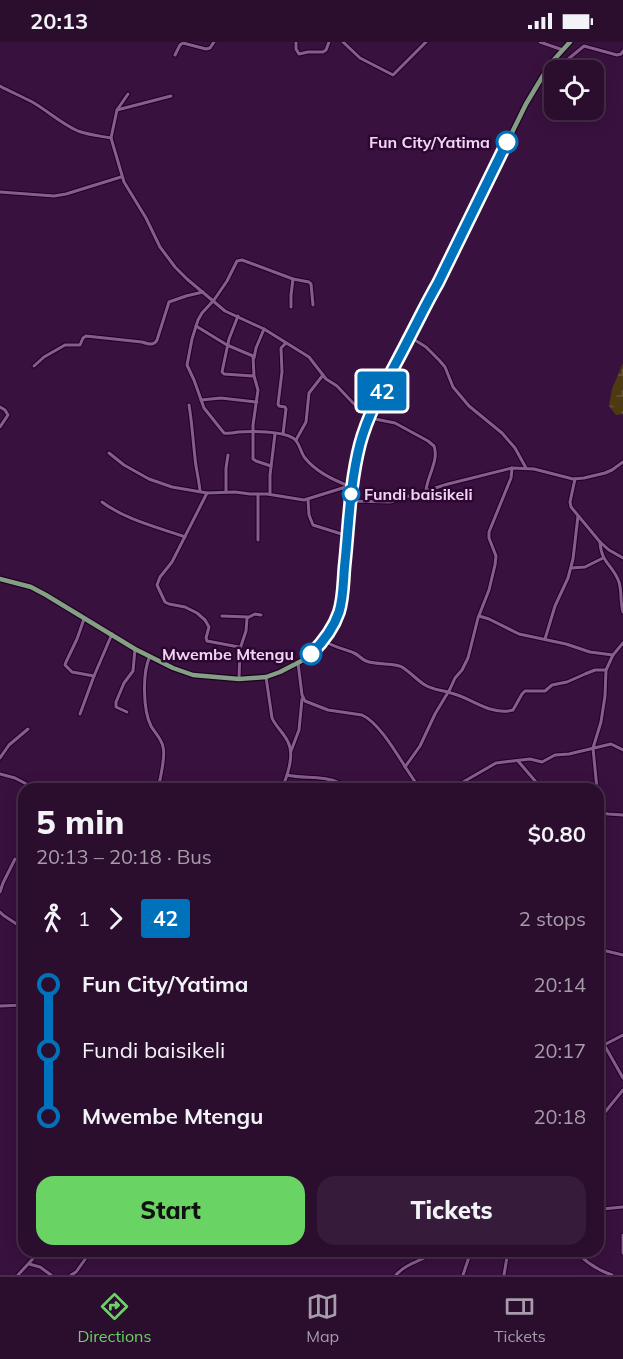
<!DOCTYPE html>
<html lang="en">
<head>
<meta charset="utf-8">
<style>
	body { margin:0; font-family:Mulish,sans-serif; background:#371b3a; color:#f1f3f6; height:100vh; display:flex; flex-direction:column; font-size:22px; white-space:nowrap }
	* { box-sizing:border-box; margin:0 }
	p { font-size:20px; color:#a69caa }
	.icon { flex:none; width:33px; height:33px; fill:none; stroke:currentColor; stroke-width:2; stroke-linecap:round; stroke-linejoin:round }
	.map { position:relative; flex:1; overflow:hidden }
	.sheet { position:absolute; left:18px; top:741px; width:586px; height:474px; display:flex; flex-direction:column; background:#2b0d2e; border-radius:18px; box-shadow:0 3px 15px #0003,0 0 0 2px #472d4a }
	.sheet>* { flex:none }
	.badge { padding:0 12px; border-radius:4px; font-size:21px; line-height:39px }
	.controls { position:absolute; left:544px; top:18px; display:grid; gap:12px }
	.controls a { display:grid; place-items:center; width:60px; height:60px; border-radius:12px; background:#2b0d2e; box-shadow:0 3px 15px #0003,0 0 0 2px #472d4a; font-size:30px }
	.map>.badge { position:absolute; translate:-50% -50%; box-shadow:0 0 0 3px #fff }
	.legs { display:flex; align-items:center; gap:9px; height:66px; padding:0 18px; font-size:20px }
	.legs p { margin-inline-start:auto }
	.summary { display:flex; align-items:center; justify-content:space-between; height:102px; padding:0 18px }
	h1 { font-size:33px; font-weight:800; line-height:45px }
	.cta { display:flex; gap:12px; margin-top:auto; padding:12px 18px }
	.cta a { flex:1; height:69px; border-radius:18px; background:#69d464; color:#111; font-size:24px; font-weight:800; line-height:69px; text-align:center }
	.cta a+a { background:#371b3a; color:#f1f3f6 }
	ul { padding:0 18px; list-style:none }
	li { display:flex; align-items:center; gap:21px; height:66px; font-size:22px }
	li i { display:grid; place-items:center; width:9px; height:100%; margin:0 8px; background:currentColor }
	li i::after { content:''; width:15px; height:15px; margin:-8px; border:4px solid; border-radius:50%; background:#2b0d2e }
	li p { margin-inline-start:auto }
	li:first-child i { background:linear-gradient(#0000 50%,currentColor 0) }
	li:last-child i { background:linear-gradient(currentColor 50%,#0000 0) }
	.status { display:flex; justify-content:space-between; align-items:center; height:42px; padding:0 30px; background:#2b0d2e; direction:ltr }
	.status svg { height:16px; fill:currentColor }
	.tabs { display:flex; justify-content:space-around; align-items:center; height:84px; border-top:2px solid #472d4a; background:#2b0d2e; font-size:16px; color:#a69caa }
	.tabs a { display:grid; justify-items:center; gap:3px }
	.tabs .current { color:#69d464 }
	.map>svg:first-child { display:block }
	.wetland { fill:url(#wetland-marsh) }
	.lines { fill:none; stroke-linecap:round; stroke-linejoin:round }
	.minor-casing { stroke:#1e0024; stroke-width:5 }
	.major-casing { stroke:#1e0024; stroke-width:7 }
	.minor { stroke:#885d8e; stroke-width:3 }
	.major { stroke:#849f83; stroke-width:4.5 }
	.line-1-casing { stroke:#fff; stroke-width:14 }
	.line-1 { stroke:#0072bc; stroke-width:9 }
	.stop-1-dot { fill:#fff; stroke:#0072bc; stroke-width:3 }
	.labels { text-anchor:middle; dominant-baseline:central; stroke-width:5; stroke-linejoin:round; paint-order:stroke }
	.stop-label { font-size:16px; font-weight:bold; fill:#eed6f1; stroke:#2e0633; text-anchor:end }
</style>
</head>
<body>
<div class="status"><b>20:13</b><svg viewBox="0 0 49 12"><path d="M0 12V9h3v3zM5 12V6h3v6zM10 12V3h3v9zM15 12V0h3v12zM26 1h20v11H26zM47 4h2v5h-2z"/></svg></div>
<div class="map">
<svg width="623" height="1233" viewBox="0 0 623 1233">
	<defs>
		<pattern id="wetland-marsh" width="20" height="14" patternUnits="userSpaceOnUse" patternTransform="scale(1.5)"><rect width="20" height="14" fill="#4d3a11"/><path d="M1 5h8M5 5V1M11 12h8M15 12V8" fill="none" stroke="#675634"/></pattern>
	</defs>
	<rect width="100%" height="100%" fill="#39113e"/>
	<!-- wetland -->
	<path class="wetland" d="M 623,321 L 623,372 L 616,373 L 609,364 L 612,347 Z"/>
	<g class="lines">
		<defs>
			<g id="minor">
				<path d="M 296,0 L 296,7 L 299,12 L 308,10 L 323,10 L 326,8 L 329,0"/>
				<path d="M 343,0 L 360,16 L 393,33 L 426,0"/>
				<path d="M 540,0 L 563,8"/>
				<path d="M 175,13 L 180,3 L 183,1 L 206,7 L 210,6 L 214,0"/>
				<path d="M 550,25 L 567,18 L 584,4 L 617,13 L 621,12 L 623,9"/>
				<path d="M 0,44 C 11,50 23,55 34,61 C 49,70 62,82 78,89 C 89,93 100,94 111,96 L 124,140 L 146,176 L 160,205 L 175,225 L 187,237 L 225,269 L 264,287 L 309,315 L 326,337 L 337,344 L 353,361 L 370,376 L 395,381 L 428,399 L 434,404 C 439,418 428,433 426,448"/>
				<path d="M 117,68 L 171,54"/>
				<path d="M 111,96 L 117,68 L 128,52"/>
				<path d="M 0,150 L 54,154 L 66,152 L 121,135"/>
				<path d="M 313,263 L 311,242 L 309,240 L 293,237 L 242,218 L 237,219 L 227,239 L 214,258 L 202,271 L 198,278 L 192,297 L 187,323 L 194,338 L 204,366 L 224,391 C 229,392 233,391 238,390 C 251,389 282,389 293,396 C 300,400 300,410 305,416 C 316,430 335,439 352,445"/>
				<path d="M 291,265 L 291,253 L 293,237"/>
				<path d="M 238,274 L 229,297 L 222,330 L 224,332 L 253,334"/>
				<path d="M 196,284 L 227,303 L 253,314 L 254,334 L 258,348 L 253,383 L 253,417 L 256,419 L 271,424"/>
				<path d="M 410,295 L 426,305 L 439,318 L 445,325 L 453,345 L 469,364 L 502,391 L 515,406 L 526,426"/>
				<path d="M 254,316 L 256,306 L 264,287"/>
				<path d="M 34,324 L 44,315 L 65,303 L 80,303 L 83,296 L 86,294 L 142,300 C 148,302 154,304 157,298 L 169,260 L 186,254 L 203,250"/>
				<path d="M 201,358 L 221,356 L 257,360"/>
				<path d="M 189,363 C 192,381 193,398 195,416 C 196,427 199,438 200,449"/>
				<path d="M 0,365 L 5,368 L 8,373 L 0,385"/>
				<path d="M 283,392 L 286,367 L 285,365 L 279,364 L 278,362 L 282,330 L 281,306 L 286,301"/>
				<path d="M 296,398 L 306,380 L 309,351 L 323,333"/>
				<path d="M 109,411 L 124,423 L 149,437 L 172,445 L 207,451 L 235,450 L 250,452 L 267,452 L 304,458 L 349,444"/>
				<path d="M 575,437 L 570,460 L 571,465 L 600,500 L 609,508 L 623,516"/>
				<path d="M 226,450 L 226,426 L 228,413"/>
				<path d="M 207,451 L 172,520 L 160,535 L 157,543 L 165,560 L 169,562 L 185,565 L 197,571 L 205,578 L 209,585 L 206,596 L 207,599 L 239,605 L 240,607 L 239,637"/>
				<path d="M 258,452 L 258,498"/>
				<path d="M 270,452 L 270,433 L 275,392"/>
				<path d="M 308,457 L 309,473 L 313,483 L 348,494"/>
				<path d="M 351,459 L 390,460 L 448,442 L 512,426 L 534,427 L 573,437 L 584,436 L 605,431 L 612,428 L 623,420"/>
				<path d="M 102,460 C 126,478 157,485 185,495"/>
				<path d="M 600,500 C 601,521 613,523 619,540 C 622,550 620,560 623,570"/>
				<path d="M 571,526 L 585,525 L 603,516"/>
				<path d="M 222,574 L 248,575"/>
				<path d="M 479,574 L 489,577 L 519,592 L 566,602 L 590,610 L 613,613"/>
				<path d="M 84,577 L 77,597 L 66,620 L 65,623 L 72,630 L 94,634"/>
				<path d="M 545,597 L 555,564 L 568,536 L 573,517 L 578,474"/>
				<path d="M 324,599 C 334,605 344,607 354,611 C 359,613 361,617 366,619 C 376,623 396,621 402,625 C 410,630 417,638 425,643 C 433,648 442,648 451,651 C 472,656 490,674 513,668 L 522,652 L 525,649 L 545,649 L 552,643 L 567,640 L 585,632 L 595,628 L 606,628"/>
				<path d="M 240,607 L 246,589 L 247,576 L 255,572 L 261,573"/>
				<path d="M 150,614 C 142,631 143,668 151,684 C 155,691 162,697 163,705 C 166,714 160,737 158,747"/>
				<path d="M 298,621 L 302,653 L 305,659 L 328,668 L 362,673 C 382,682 402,722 416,741 L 423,747"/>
				<path d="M 266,635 L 272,676 C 276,685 284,691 288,700 C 295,713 287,734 282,747"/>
				<path d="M 127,670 L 116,665 L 116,660 L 124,641 L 133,629 L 135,607"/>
				<path d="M 80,672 L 94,634 L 112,592"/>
				<path d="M 291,709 L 299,688 L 302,657"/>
				<path d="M 0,716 L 9,703 L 28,687"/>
				<path d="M 518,719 L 542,747"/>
				<path d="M 405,725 L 420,704 L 435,672 L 450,647 L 455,636 L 462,628 L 468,616 L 478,576 L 489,548 L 495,523 L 496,514 L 489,496 L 489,490 L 511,436 L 512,426"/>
				<path d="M 0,732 L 15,736 L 36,747"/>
				<path d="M 287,733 C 304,737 323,733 340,741 L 339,747"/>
				<path d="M 451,747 L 496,721 L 530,717 L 542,720 L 555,713 L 569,712 L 611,702 L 623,708"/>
				<path d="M 597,747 L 593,706 L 601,680 L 605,654 L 606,628 L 613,613 L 623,601"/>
				<path d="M 598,770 L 608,772 L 623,773"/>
				<path d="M 0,850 L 3,841 L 15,817"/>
				<path d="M 0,870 L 3,873 L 24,887"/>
				<path d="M 598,907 L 623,913"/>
				<path d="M 0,964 L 24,963"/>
				<path d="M 598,992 L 623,1036"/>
				<path d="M 598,1006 L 623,993"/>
				<path d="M 601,1075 L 623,1048"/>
				<path d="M 602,1187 L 601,1176 L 602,1167 L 623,1165"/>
				<path d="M 623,1193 L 623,1211"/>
				<path d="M 576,1209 C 585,1220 598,1228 612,1233"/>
				<path d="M 29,1222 L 40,1225 L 51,1233"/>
				<path d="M 18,1233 L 40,1209"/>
				<path d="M 71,1233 L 76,1230 L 91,1209"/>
				<path d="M 396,1233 C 406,1221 424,1218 437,1209"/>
				<path d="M 463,1233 L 471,1209"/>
				<path d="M 504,1233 L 508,1209"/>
			</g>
			<path id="major" d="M 0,537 L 31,545 L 46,553 L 135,607 L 173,626 L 193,633 L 239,637 L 266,635 L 280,630 L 307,616 L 323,599 L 332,583 L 339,568 L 348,494 L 354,432 L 361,401 L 370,376 L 384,344 L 428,257 L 438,241 L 526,62 L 550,22 L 570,0"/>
		</defs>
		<!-- minor casing -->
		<use href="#minor" class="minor-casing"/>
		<!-- major casing -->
		<use href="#major" class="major-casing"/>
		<!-- minor -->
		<use href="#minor" class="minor"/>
		<!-- major -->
		<use href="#major" class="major"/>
	</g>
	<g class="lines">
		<defs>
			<path id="line-1" d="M 311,612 C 322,601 334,585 339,570 C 344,554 343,537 345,520 C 349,481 350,441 360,402 C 370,365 391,332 408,298 C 418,279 427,260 438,241 L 507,100"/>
		</defs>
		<!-- line-1 casing -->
		<use href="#line-1" class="line-1-casing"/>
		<!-- line-1 -->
		<use href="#line-1" class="line-1"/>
	</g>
	<!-- markers -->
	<g class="stop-1-dot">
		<circle cx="507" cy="100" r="10"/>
		<circle cx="351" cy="452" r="8"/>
		<circle cx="311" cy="612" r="10"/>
	</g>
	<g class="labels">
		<!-- stop labels -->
		<g class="stop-label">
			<text x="490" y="100">Fun City/Yatima</text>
			<text x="364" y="452" text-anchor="start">Fundi baisikeli</text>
			<text x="294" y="612">Mwembe Mtengu</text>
		</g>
	</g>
</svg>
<div class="controls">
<a><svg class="icon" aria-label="locate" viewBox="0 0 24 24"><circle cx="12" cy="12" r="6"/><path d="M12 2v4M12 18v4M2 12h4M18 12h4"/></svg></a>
</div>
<b class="badge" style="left:382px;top:349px;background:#0072bc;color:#fff">42</b>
<section class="sheet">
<div class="summary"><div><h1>5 min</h1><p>20:13 – 20:18 · Bus</p></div><b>$0.80</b></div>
<div class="legs"><svg class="icon" aria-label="walk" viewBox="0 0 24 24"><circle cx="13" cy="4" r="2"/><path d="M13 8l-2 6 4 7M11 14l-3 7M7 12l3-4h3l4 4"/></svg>1<svg class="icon" aria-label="forward" viewBox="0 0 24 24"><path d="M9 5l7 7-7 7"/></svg><b class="badge" style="background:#0072bc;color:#fff">42</b><p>2 stops</p></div>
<ul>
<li><i style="color:#0072bc"></i><b>Fun City/Yatima</b><p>20:14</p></li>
<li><i style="color:#0072bc"></i><span>Fundi baisikeli</span><p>20:17</p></li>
<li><i style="color:#0072bc"></i><b>Mwembe Mtengu</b><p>20:18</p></li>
</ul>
<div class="cta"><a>Start</a><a>Tickets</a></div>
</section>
</div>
<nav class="tabs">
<a class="current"><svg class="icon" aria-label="directions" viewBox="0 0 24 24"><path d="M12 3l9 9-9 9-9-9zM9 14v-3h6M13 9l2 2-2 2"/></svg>Directions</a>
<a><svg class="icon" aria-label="map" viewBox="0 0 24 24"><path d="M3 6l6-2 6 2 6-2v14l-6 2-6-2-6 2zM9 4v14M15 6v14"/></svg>Map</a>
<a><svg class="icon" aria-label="tickets" viewBox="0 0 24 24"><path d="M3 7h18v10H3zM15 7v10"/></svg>Tickets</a>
</nav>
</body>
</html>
